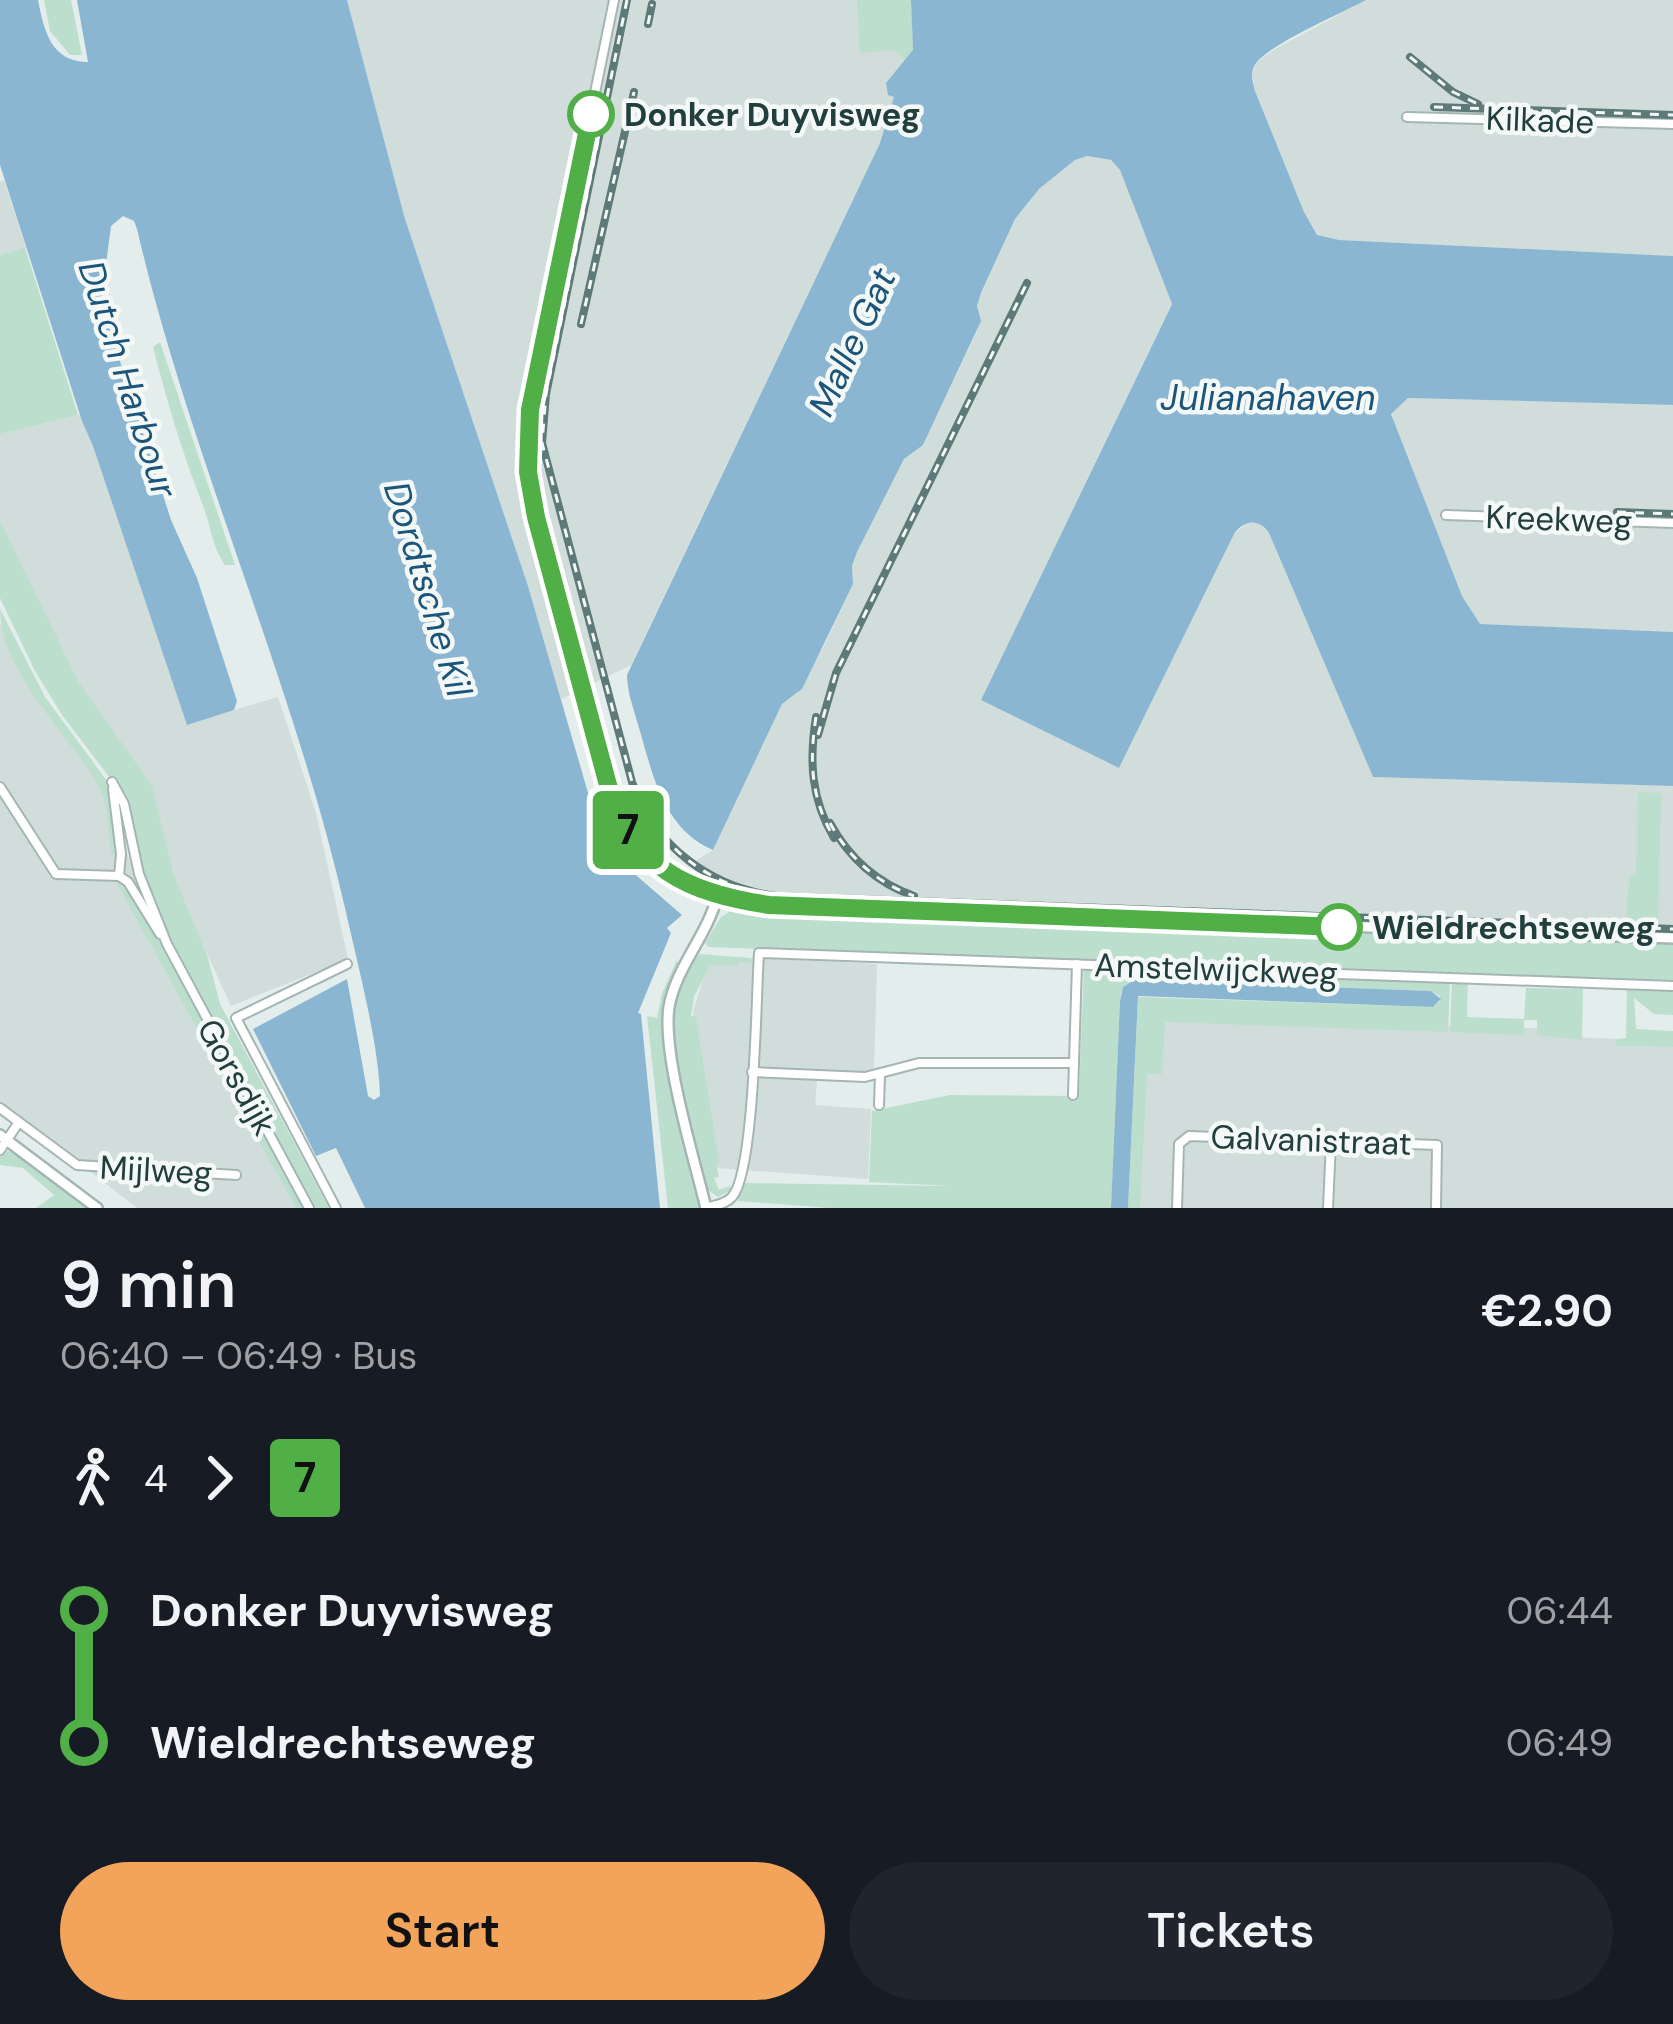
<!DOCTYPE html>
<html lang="en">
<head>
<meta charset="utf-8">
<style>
	body { margin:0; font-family:"DM Sans",sans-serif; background:#20242c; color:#f1f3f6; height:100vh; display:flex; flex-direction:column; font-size:45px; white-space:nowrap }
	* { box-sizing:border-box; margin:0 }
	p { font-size:39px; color:#9ea1a6 }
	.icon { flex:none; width:66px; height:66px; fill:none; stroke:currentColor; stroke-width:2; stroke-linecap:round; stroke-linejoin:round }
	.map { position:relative; height:1208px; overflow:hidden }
	.side { display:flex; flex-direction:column; background:#171b24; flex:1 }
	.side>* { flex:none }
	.badge { padding:0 24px; border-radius:9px; font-size:42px; line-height:78px }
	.map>.badge { position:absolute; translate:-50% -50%; box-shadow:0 0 0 6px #fff }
	.legs { display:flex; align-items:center; gap:18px; height:132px; padding:0 60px; font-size:39px }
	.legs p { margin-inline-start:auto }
	.head { display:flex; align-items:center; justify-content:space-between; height:204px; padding:0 60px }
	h1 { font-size:66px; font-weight:600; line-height:90px }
	.action { display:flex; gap:24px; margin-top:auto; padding:24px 60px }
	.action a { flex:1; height:138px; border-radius:72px; background:#f3a45b; color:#111; font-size:48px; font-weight:600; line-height:138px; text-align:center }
	.action a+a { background:#20242c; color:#f1f3f6 }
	ul { padding:0 60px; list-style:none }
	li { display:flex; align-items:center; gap:42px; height:132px; font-size:45px }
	li i { display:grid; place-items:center; width:18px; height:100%; margin:0 15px; background:currentColor }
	li i::after { content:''; width:30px; height:30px; margin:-15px; border:9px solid; border-radius:50%; background:#171b24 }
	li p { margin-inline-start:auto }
	li:first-child i { background:linear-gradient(#0000 50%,currentColor 0) }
	li:last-child i { background:linear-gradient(currentColor 50%,#0000 0) }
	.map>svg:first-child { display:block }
	.built { fill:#d1ddda }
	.green { fill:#bcdecd }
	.water { fill:#8bb6d2 }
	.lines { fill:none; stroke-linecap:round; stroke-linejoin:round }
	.minor-casing { stroke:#a5b5b4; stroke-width:12 }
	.tertiary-casing { stroke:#a5b5b4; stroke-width:14 }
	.minor { stroke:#fff; stroke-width:8 }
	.tertiary { stroke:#fff; stroke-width:9 }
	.rail-casing { stroke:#5d7a79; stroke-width:8 }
	.rail { stroke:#f4f9f8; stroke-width:3; stroke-dasharray:9; stroke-linecap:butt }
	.line-1-casing { stroke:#fff; stroke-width:27 }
	.line-1 { stroke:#50af46; stroke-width:18 }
	.stop-1-dot { fill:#fff; stroke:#50af46; stroke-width:6 }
	.labels { text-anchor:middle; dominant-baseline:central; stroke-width:9; stroke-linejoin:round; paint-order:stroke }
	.stop-label { font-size:33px; font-weight:bold; fill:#223f3e; stroke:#f4f9f8; text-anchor:start }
	.street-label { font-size:33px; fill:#223f3e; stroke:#f4f9f8 }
	.water-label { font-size:36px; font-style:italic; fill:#1c557b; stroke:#f4f9f8 }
</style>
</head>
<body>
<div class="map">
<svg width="1673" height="1208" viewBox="0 0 1673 1208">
	<rect width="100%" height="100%" fill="#e3edeb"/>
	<!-- built -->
	<g class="built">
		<path d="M 347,0 L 911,0 L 913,50 L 880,143 L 631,665 L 561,699 L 528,586 L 405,219 Z"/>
		<path d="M 1366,0 L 1673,0 L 1673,256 L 1339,240 L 1317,235 L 1304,212 L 1255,91 L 1252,71 L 1257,62 L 1275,49 Z"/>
		<path d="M 1087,156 L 1111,160 L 1120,170 L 1172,303 L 981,700 L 1119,768 L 1234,534 L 1247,523 L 1260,523 L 1269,533 L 1373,777 L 1673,786 L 1673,929 L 791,897 L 739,888 L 691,864 L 713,850 L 782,704 L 798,693 L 825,644 L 853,584 L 852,566 L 857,552 L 904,459 L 923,445 L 977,331 L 978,301 L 1015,219 L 1039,189 L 1075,160 Z"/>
		<path d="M 4,180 L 26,248 L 0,255 L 0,182 Z"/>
		<path d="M 1408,398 L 1673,405 L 1673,632 L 1480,625 L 1462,596 L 1392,422 L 1393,409 Z"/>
		<path d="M 91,412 L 190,723 L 278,697 L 316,813 L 348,959 L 231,1006 L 159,849 L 76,691 L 0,527 L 0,434 Z"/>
		<path d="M 0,623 L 42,708 L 105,783 L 141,898 L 323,1208 L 137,1208 L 0,1101 Z"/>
		<path d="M 753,958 L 877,964 L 874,1071 L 818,1070 L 815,1105 L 871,1109 L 868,1179 L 716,1168 L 693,1012 L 708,963 Z"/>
		<path d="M 1145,1014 L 1555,1029 L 1555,1036 L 1616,1039 L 1617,1046 L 1673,1047 L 1673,1208 L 1134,1208 Z"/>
	</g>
	<!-- green -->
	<g class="green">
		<path d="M 44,0 L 71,0 L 82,55 L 70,55 L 50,31 Z"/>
		<path d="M 857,0 L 911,0 L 913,50 L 905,59 L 894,50 L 860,53 Z"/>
		<path d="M 25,248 L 78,415 L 0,434 L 0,255 Z"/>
		<path d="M 160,342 L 235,565 L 225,565 C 211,545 211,525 202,503 C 182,452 167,401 153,347 Z"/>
		<path d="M 0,521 L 78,681 L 152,786 L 174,876 L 207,955 L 220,1004 L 329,1208 L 312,1208 L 171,952 L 141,870 L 126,799 L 62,715 L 35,671 L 0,598 Z"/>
		<path d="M 0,609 L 45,697 L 110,785 L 119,855 L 112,855 L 111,851 C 108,831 109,805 99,787 C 69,733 0,674 0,609 Z"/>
		<path d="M 1638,792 L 1661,793 L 1658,929 L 1626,927 L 1629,876 L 1636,875 Z"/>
		<path d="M 116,882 C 144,894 280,1161 306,1208 L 296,1208 Z"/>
		<path d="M 738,906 L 816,914 L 1673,944 L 1673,982 L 708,947 L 705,943 L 721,917 Z"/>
		<path d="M 699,954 L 751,958 L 751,963 L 738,962 L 737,966 L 710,965 L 694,997 L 691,1016 L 696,1017 L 719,1162 L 716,1164 L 719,1177 L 714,1178 L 719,1190 L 730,1186 L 731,1190 L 718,1197 L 707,1189 C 691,1129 666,1057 677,996 C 679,981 691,966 699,954 Z"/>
		<path d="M 677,960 L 679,966 C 646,1038 682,1133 700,1208 L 668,1208 L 647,1016 L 657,1018 L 662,993 Z"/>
		<path d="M 1084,967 L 1450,981 L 1448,1032 L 1165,1022 L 1162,1074 L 1147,1074 L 1140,1208 L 1128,1208 L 1138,997 L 1433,1007 L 1440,1001 L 1440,996 L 1431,991 L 1135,980 L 1121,992 L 1120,1001 L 1111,1208 L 829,1208 L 738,1201 L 744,1183 L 951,1186 L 869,1182 L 872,1111 L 950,1095 L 1079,1096 Z"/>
		<path d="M 1452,980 L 1468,981 L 1467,1017 L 1524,1019 L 1526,988 L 1583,989 L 1582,1040 L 1537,1035 L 1537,1020 L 1524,1020 L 1524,1035 L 1450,1032 Z"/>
		<path d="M 1627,987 L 1673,989 L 1673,1015 L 1654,1014 L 1634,998 L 1636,1029 L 1673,1031 L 1673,1047 L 1616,1046 L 1616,1039 L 1626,1038 Z"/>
		<path d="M 5,1151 L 15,1152 L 91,1208 L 36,1208 L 54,1195 L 23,1168 L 0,1165 L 0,1156 Z"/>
	</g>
	<!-- water -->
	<g class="water">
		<path d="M 0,0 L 38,0 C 44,31 51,62 88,62 L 77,0 L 347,0 L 405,219 L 528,586 L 595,817 L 623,864 L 682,915 L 667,928 L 671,933 L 638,1013 L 641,1014 L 660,1208 L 365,1208 L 336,1148 L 316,1156 L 253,1029 L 347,979 L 368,1096 L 374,1100 L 380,1096 C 379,1044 357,962 345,908 C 292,677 191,460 137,229 L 134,221 L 123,216 L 111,226 L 101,302 L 171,520 L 197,578 L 237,701 L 234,710 L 187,725 L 93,446 L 82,421 L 0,165 Z"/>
		<path d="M 911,0 L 1366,0 C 1340,14 1272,43 1256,63 C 1249,72 1253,82 1255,91 L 1304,212 L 1317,235 L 1339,240 L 1673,256 L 1673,405 L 1408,398 L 1391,414 L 1462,596 L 1480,624 L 1673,632 L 1673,786 L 1373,777 L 1269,533 C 1259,518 1244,520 1234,534 L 1119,768 L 981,700 L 1172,304 L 1120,170 L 1111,160 L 1087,156 L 1075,160 L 1039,189 L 1015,219 L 981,293 L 977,306 L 981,321 L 923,445 L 904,459 L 857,552 L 852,566 L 853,584 L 802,689 L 782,704 L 713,850 C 665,830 653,777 640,731 C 635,713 627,693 627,675 L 880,143 L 894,97 L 888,95 L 886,83 L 913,50 Z"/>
		<path d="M 1135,980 L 1431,991 L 1441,999 L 1433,1007 L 1138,996 L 1128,1208 L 1111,1208 L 1120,1001 L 1123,987 Z"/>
	</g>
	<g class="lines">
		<defs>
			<g id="minor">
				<path d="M 614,0 L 530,410 L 528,472 L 536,517 L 614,806 L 648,855 L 666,871 L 690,888 L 717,897"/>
				<path d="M 1407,117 L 1673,124"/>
				<path d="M 1446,515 L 1673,523"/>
				<path d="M 112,782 L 124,804 L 139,874 L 167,944 L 309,1208"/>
				<path d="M 0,787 L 56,874 L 119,876"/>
				<path d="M 113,789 L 121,854 L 119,876 L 128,882 L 160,934"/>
				<path d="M 752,1072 L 865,1077 L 919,1063 L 1074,1063"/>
				<path d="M 1073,1095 L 1077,964"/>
				<path d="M 879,1105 L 880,1075"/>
				<path d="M 0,1108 L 77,1165 L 236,1175"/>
				<path d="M 0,1150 L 19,1122"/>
				<path d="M 336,1208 L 236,1018 L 347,964"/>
				<path d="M 706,1208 C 715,1205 726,1204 732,1197 C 755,1172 756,996 759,953 L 1673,986"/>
				<path d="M 1177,1208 L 1179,1144 L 1189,1136 L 1437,1145 L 1436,1208"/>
				<path d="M 1328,1208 L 1331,1141"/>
			</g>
			<g id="tertiary">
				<path d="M 0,1135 L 97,1208"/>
				<path d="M 706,1208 C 694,1158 662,1055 669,1007 C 676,967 707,936 717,897 L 769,905 L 1673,938"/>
			</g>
		</defs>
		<!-- minor casing -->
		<use href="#minor" class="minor-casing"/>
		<!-- tertiary casing -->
		<use href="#tertiary" class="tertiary-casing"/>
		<!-- minor -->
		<use href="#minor" class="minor"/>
		<!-- tertiary -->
		<use href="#tertiary" class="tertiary"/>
		<defs>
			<g id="rail">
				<path d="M 627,0 L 546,394 L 542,443 L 632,782 C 655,846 710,888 777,896 L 1673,929"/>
				<path d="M 648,24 L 652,4"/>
				<path d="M 1410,57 L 1453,92 L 1478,104"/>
				<path d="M 1434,107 L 1673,115"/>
				<path d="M 581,324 L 634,92"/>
				<path d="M 1617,512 L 1673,514"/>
				<path d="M 816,717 C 809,761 811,799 834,838"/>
				<path d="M 818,735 L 836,673 L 1027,283"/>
				<path d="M 830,823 C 849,858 877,883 914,896"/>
			</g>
		</defs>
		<!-- rail casing -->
		<use href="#rail" class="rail-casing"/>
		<!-- rail -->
		<use href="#rail" class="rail"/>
	</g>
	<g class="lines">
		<defs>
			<path id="line-1" d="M 591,114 L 530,410 L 528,472 L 536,517 L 608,785 C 634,869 688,893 769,905 L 1339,927"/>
		</defs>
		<!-- line-1 casing -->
		<use href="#line-1" class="line-1-casing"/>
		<!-- line-1 -->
		<use href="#line-1" class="line-1"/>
	</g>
	<!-- markers -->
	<g class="stop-1-dot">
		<circle cx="591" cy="114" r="21"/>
		<circle cx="1339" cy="927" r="21"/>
	</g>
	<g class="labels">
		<!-- stop labels -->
		<g class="stop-label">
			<text x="624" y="114">Donker Duyvisweg</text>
			<text x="1372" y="927">Wieldrechtseweg</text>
		</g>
		<!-- street labels -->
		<g class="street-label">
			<text transform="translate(1540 120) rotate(2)">Kilkade</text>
			<text transform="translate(1559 519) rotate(2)">Kreekweg</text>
			<text transform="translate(1216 969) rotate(2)">Amstelwijckweg</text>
			<text transform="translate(237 1077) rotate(61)">Gorsdijk</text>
			<text transform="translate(1311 1140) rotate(2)">Galvanistraat</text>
			<text transform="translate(156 1170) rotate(3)">Mijlweg</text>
		</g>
		<!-- water labels -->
		<g class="water-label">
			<text transform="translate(852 342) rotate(-65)">Malle Gat</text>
			<text transform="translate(128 379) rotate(72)">Dutch Harbour</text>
			<text x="1268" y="397">Julianahaven</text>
			<text transform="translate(428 589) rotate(73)">Dordtsche Kil</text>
		</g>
	</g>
</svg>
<b class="badge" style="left:628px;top:830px;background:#50af46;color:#111">7</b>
</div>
<section class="side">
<div class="head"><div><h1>9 min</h1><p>06:40 – 06:49 · Bus</p></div><b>€2.90</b></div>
<div class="legs"><svg class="icon" aria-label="walk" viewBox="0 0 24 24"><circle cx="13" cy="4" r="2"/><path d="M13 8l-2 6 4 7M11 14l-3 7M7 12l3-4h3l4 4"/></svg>4<svg class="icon" aria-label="forward" viewBox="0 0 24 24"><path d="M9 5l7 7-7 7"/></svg><b class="badge" style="background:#50af46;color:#111">7</b></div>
<ul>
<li><i style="color:#50af46"></i><b>Donker Duyvisweg</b><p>06:44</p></li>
<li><i style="color:#50af46"></i><b>Wieldrechtseweg</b><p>06:49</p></li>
</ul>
<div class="action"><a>Start</a><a>Tickets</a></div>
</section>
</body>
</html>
